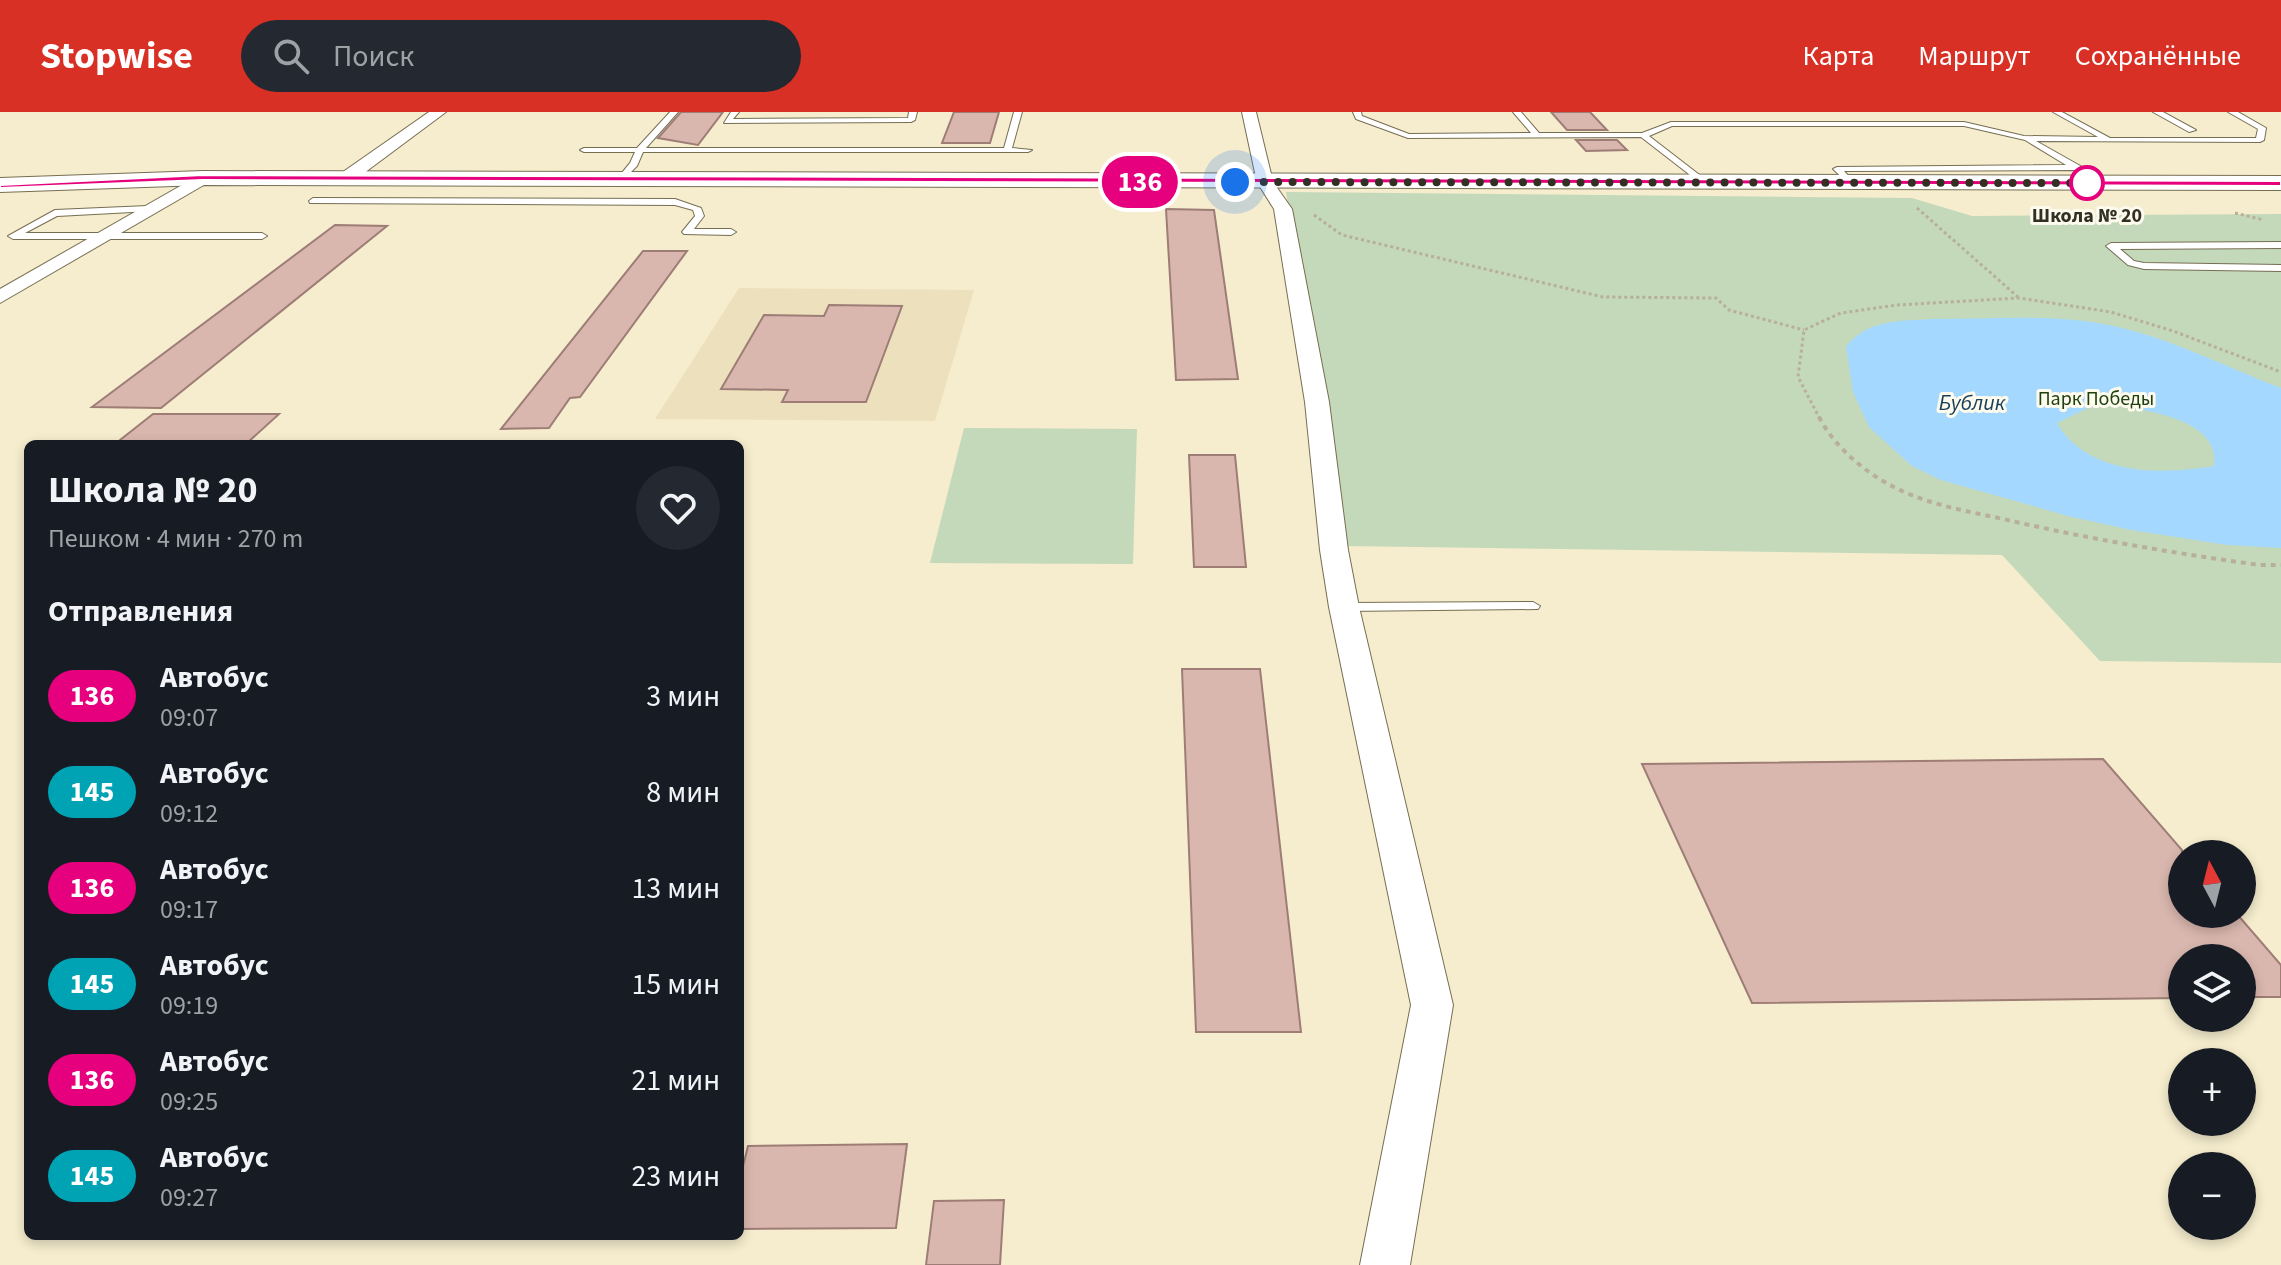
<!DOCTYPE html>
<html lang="ru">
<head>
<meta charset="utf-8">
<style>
	body { margin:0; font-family:"Source Sans 3",sans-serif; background:#242831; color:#f1f3f6; height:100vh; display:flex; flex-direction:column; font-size:30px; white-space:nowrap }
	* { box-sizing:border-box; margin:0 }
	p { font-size:26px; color:#9ea1a6 }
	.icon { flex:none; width:44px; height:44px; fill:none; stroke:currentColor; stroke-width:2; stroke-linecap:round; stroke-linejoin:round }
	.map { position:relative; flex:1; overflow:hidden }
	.side { position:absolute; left:24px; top:328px; width:720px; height:800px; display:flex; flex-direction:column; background:#171b24; border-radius:12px; box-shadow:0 4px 12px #0003 }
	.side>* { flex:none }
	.badge { padding:0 16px; border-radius:26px; font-size:28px; line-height:52px }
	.needle { width:52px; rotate:353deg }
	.controls { position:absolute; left:2168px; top:728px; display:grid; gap:16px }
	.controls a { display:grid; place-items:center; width:88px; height:88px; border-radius:50%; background:#171b24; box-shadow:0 4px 12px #0003; font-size:40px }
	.you { position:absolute; width:40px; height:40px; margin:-20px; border:6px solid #fff; border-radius:50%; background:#1a73e8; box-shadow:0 0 0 12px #1a73e833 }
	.map>.badge { position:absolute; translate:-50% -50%; box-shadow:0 0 0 4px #fff }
	h2 { padding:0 24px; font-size:30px; line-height:72px }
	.round { display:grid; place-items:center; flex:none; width:84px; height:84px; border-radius:42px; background:#242831 }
	.headline { display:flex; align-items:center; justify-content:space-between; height:136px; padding:0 24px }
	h1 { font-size:38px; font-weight:700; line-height:60px }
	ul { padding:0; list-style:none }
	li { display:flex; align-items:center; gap:24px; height:96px; padding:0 24px }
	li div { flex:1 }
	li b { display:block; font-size:30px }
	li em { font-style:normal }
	li .badge { min-width:88px; font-weight:700; text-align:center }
	header { display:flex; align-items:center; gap:48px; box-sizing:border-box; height:112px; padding:0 40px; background:#d93025; color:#fff }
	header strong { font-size:38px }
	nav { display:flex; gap:44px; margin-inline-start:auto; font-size:28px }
	.search { width:560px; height:72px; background:#242831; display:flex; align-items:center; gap:20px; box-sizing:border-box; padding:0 28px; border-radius:44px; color:#9ea1a6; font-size:30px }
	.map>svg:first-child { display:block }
	.built { fill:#ece1bc }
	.green { fill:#c4d9ba }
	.water { fill:#a5d8fe; fill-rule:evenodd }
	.building { fill:#d9b7ae; stroke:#9d7d75; stroke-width:2 }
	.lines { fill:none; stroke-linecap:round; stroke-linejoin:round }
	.service-casing { stroke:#766e53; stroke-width:2 }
	.minor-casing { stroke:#766e53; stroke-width:2 }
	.secondary-casing { stroke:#766e53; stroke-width:2 }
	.path-far1 { stroke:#b7b097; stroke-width:3; stroke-dasharray:3 3; stroke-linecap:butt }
	.path { stroke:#b7b097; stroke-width:4; stroke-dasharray:5 5; stroke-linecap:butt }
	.service { fill:#fff; fill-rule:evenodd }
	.minor { fill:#fff; fill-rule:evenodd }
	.secondary { fill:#fff; fill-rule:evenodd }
	.line { fill:#e6007e; stroke:#fff; stroke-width:2 }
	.walk { stroke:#322f23; stroke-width:8; stroke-dasharray:0 14.4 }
	.stop-dot { fill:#fff; stroke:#e6007e; stroke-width:4 }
	.labels { text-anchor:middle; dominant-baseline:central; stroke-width:6; stroke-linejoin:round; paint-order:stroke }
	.far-stop-label { font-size:20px; font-weight:bold; fill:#322f23; stroke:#fdfaee }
	.far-park-label { font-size:20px; fill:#21400f; stroke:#fdfaee }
	.far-water-label { font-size:22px; font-style:italic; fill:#183f59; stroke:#fdfaee }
</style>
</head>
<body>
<header>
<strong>Stopwise</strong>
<div class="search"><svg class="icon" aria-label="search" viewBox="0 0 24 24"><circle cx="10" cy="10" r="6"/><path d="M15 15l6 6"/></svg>Поиск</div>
<nav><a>Карта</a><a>Маршрут</a><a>Сохранённые</a></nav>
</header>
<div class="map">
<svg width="2281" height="1153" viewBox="0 0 2281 1153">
	<rect width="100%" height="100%" fill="#f6edce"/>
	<!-- built -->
	<path class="built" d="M 739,176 L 974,178 L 935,309 L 655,307 Z"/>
	<!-- green -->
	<g class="green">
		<path d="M 1286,80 L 1912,86 L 1972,104 L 2281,102 L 2281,551 L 2100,549 L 2002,443 L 1343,434 Z"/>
		<path d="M 964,316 L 1137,317 L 1133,452 L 930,451 Z"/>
	</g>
	<!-- water -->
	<path class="water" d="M 1933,207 C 1988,207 2048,202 2103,212 C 2165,223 2223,254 2281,276 L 2281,436 L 2227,433 L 2131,418 L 2068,404 L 1941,368 L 1912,354 L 1869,315 L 1853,280 L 1846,235 C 1867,207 1900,209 1933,207 ZM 2116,293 C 2149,299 2221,308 2214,354 C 2161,363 2088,364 2057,311 L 2090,295 Z"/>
	<!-- building -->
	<g class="building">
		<path d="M 681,0 L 723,0 L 698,33 L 658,26 Z"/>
		<path d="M 954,0 L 999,0 L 990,31 L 942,31 Z"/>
		<path d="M 1551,0 L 1590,0 L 1607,18 L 1567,18 Z"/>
		<path d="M 1576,28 L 1617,28 L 1627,38 L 1586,39 Z"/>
		<path d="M 1166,97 L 1214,98 L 1238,267 L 1176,268 Z"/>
		<path d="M 335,113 L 387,114 L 161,296 L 92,295 Z"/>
		<path d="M 643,139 L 687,139 L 580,285 L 570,286 L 549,316 L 501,317 Z"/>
		<path d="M 829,193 L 902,194 L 866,290 L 782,290 L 788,278 L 721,277 L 764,203 L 824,204 Z"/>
		<path d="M 153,302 L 279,302 L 246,332 L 115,332 Z"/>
		<path d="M 1189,343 L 1235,343 L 1246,455 L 1194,455 Z"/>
		<path d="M 1182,557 L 1260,557 L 1301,920 L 1196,920 Z"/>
		<path d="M 2103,647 L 2182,738 L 2182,802 L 2237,802 L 2281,853 L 2281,885 L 2242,885 L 2242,846 L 2182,846 L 2182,886 L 1752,891 L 1642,652 Z"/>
		<path d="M 907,1032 L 896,1116 L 740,1117 L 740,1066 L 748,1034 Z"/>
		<path d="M 1004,1088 L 1000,1153 L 926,1153 L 934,1089 Z"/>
	</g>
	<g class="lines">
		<defs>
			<g id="service">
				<path d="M 670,0 L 678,0 L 646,36 L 1004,36 L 1014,0 L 1022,0 L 1012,36 L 1032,38 L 1028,40 L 643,40 L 637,54 L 620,71 L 616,68 L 630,51 L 635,40 L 584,40 L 580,38 L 584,36 L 637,36 Z"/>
				<path d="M 731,0 L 739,0 L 733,7 L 908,6 L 909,0 L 917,0 L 915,8 L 911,10 L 724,11 Z"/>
				<path d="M 1353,0 L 1361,0 L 1362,4 L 1409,22 L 1531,21 L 1513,0 L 1521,0 L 1539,21 L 1642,21 L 1671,10 L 1964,10 L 2024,24 L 2098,25 L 2053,0 L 2062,0 L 2110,26 L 2256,26 L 2258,17 L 2228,0 L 2238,0 L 2266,16 L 2264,28 L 2260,30 L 2036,29 L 2107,69 L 2107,73 L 2104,74 L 2075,58 L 1844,59 L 1854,70 L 1850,73 L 1833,57 L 1837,55 L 2066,53 L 2025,28 L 1964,14 L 1672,14 L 1649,24 L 1706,68 L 1706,72 L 1703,73 L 1641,25 L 1408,26 L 1356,7 Z"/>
				<path d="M 2153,0 L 2163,0 L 2196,18 L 2189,20 Z"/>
				<path d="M 313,86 L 675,87 L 701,96 L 704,104 L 694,117 L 731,117 L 736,120 L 731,123 L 684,122 L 682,120 L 695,104 L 693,98 L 675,93 L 310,91 L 309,89 Z"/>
				<path d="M 148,94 L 151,95 L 151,99 L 57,104 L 25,121 L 262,121 L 267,124 L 262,127 L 13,127 L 8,124 L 55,98 Z"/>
				<path d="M 2281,130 L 2281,136 L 2120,137 L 2134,149 L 2144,151 L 2281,153 L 2281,159 L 2144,157 L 2128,153 L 2106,134 L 2111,131 Z"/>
				<path d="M 1533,490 L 1540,494 L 1538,497 L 1344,499 L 1337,495 L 1344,491 Z"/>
			</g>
			<g id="minor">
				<path d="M 429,0 L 446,0 L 352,70 L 340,70 L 338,66 L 340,62 Z"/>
				<path d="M 1242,0 L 1256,0 L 1273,70 L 1292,97 L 1329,290 L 1348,438 L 1359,495 L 1453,893 L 1410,1153 L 1360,1153 L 1411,893 L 1329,495 L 1320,438 L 1305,290 L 1274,97 L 1257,70 Z"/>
				<path d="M 203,61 L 209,62 L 211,66 L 209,70 L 0,191 L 0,177 Z"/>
			</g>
			<path id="secondary" d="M 203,59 L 2281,64 L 2281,78 L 203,73 L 0,80 L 0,66 Z"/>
		</defs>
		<!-- service casing -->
		<use href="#service" class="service-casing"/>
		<!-- minor casing -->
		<use href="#minor" class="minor-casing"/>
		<!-- secondary casing -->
		<use href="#secondary" class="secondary-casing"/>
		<!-- path-far1 -->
		<g class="path-far1">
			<path d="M 1917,96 L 2018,185"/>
			<path d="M 2235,101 L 2264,108"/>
			<path d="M 1314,103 L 1342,123 L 1603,185 L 1716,186 L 1729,198 L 1804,218"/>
			<path d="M 1820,307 L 1798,265 L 1804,218 L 1841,201 L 1897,193 L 2019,186 L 2111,200 L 2173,219 L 2281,260"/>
		</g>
		<!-- path -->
		<path class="path" d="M 1819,305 C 1834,334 1864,360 1894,375 C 1930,394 1973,400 2012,409 C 2094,428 2175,441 2259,453 L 2281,453"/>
		<!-- service -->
		<use href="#service" class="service"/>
		<!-- minor -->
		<use href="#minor" class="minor"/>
		<!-- secondary -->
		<use href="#secondary" class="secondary"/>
	</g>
	<!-- line -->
	<path class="line" d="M 203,63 L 2281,69 L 2281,74 L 203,68 L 0,76 L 0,73 Z"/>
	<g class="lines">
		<!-- walk -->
		<path class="walk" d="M 1235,70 L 2087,71"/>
	</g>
	<!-- markers -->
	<circle class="stop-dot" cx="2087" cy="71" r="16"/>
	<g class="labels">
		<!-- far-stop labels -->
		<g class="far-stop-label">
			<text x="2087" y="104">Школа № 20</text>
		</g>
		<!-- far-park labels -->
		<g class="far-park-label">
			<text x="2096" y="287">Парк Победы</text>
		</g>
		<!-- far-water labels -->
		<g class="far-water-label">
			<text x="1972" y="291">Бублик</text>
		</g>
	</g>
</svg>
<div class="controls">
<a><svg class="needle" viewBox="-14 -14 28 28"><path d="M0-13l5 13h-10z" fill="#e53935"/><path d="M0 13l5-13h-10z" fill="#9ea1a6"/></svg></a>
<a><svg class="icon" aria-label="layers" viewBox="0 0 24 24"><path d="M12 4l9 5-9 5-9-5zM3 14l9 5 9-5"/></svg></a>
<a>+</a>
<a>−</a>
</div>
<div class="you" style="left:1235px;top:70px"></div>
<b class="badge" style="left:1140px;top:70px;background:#e6007e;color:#fff">136</b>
<section class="side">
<div class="headline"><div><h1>Школа № 20</h1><p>Пешком · 4 мин · 270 m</p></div><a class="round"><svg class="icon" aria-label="heart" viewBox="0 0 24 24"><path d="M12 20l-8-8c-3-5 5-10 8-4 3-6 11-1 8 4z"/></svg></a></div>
<h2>Отправления</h2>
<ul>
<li><span class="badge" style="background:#e6007e;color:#fff">136</span><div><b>Автобус</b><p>09:07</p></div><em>3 мин</em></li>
<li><span class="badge" style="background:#00a3b4;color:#fff">145</span><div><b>Автобус</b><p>09:12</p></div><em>8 мин</em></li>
<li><span class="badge" style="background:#e6007e;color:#fff">136</span><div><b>Автобус</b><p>09:17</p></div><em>13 мин</em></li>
<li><span class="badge" style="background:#00a3b4;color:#fff">145</span><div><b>Автобус</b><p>09:19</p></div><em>15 мин</em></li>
<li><span class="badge" style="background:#e6007e;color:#fff">136</span><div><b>Автобус</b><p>09:25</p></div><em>21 мин</em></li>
<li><span class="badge" style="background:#00a3b4;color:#fff">145</span><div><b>Автобус</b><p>09:27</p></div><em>23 мин</em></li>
</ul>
</section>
</div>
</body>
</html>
